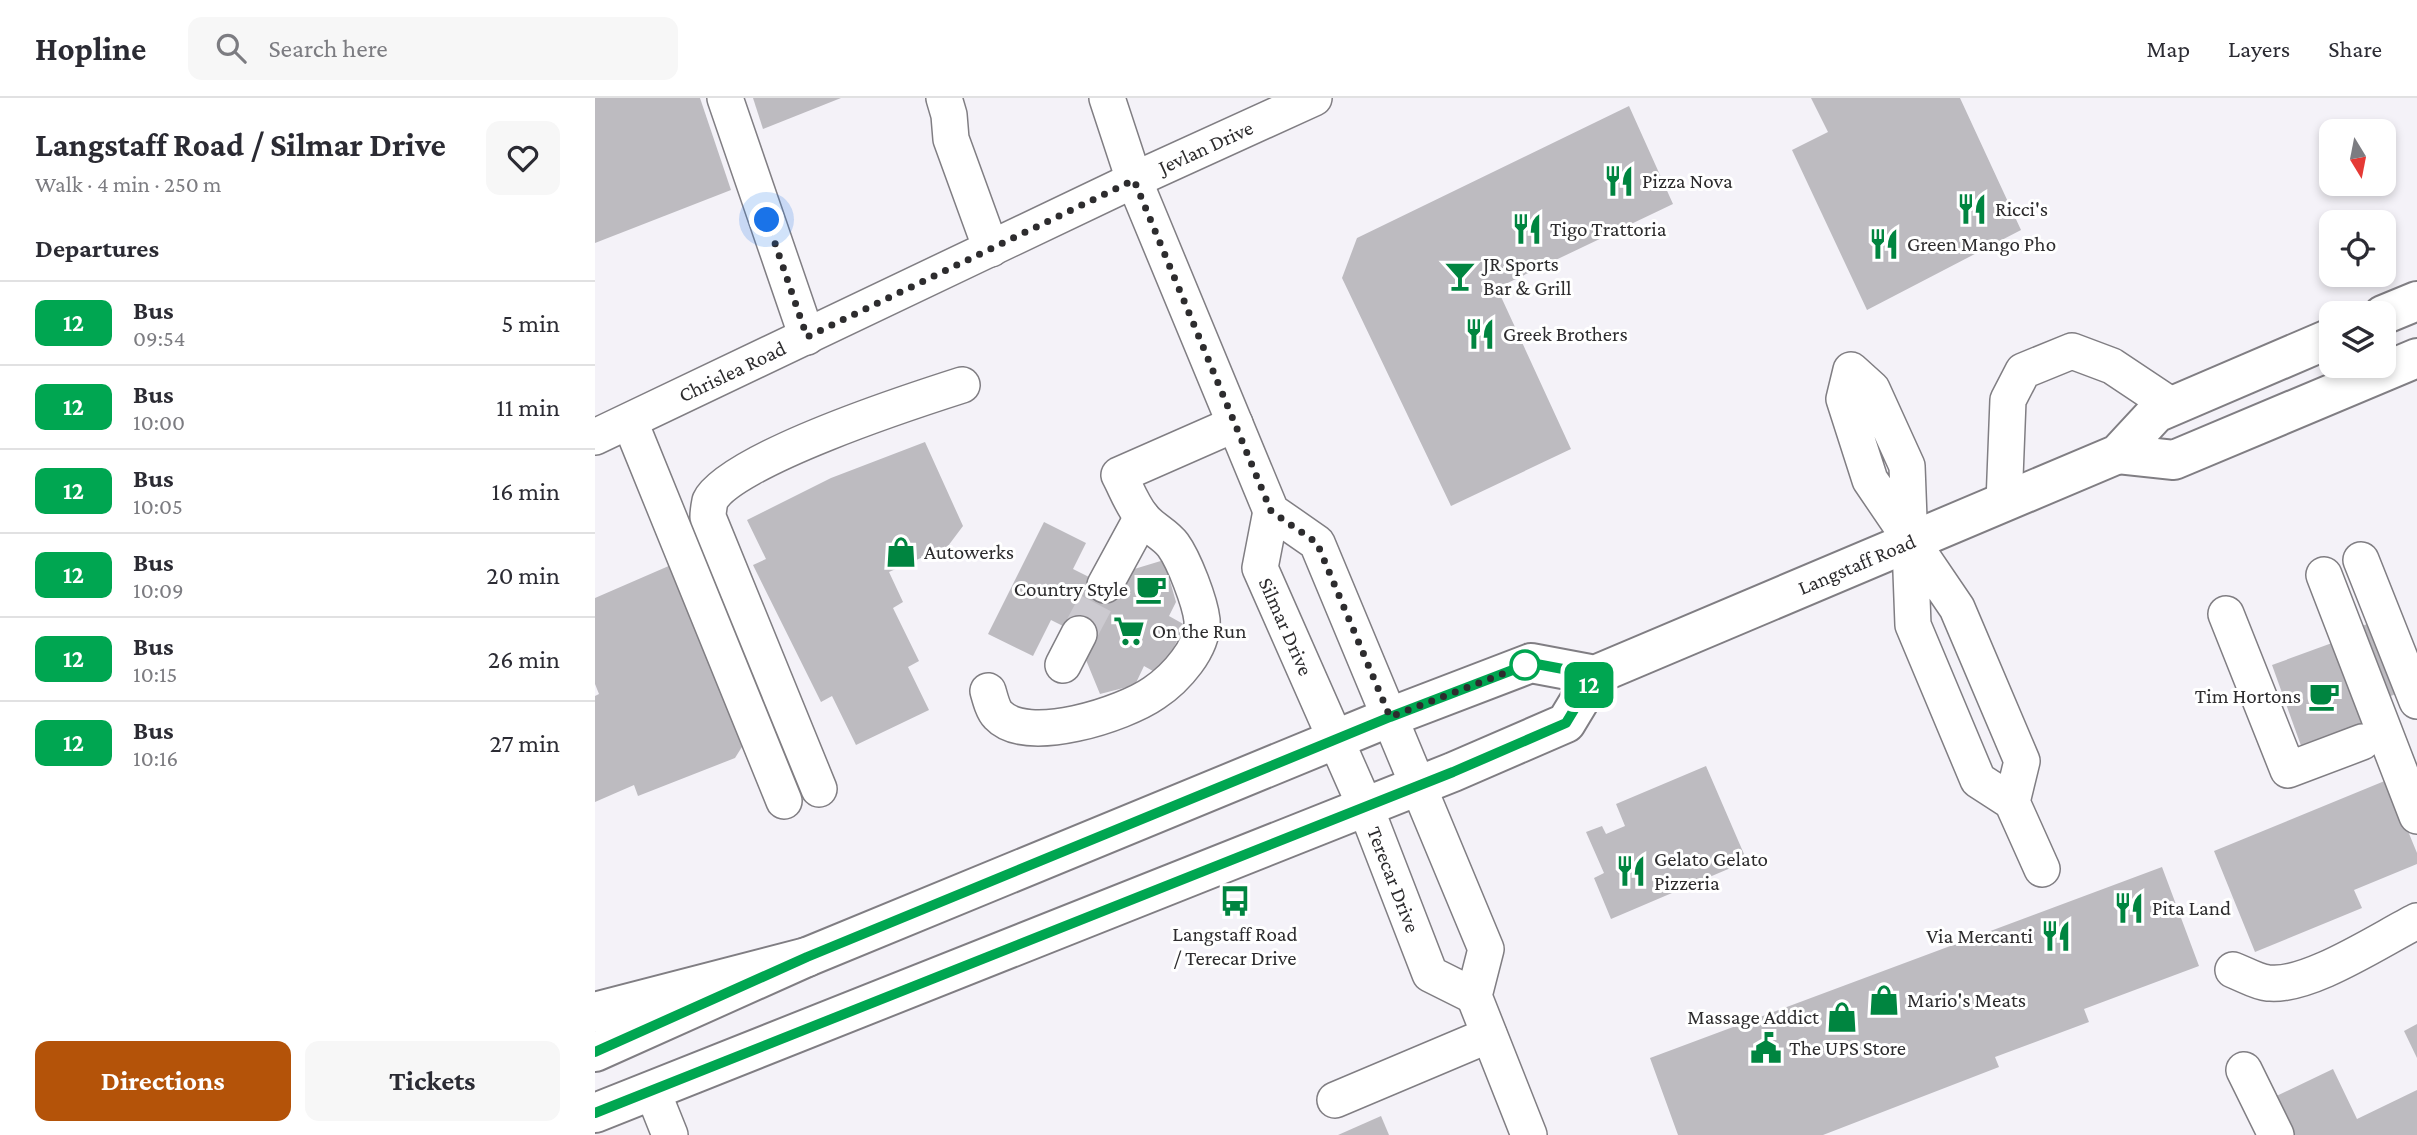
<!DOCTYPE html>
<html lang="en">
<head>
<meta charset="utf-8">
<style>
	body { margin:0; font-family:"Crimson Pro",serif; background:#f7f7f7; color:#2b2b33; height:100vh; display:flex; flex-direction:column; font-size:26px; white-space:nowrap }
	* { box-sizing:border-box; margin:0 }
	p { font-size:23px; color:#7c7c81 }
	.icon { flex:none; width:38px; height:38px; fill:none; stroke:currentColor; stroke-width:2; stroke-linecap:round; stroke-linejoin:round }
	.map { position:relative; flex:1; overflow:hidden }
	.drawer { display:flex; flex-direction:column; background:#fff; width:595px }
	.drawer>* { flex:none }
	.badge { padding:0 14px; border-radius:10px; font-size:24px; line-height:46px }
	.needle { width:46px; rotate:170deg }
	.fabs { position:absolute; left:1724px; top:21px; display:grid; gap:14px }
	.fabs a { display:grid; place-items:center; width:77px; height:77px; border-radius:14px; background:#fff; box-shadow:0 4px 10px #0003; font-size:35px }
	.you { position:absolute; width:35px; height:35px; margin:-18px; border:5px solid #fff; border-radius:50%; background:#1a73e8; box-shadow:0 0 0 10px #1a73e833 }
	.map>.badge { position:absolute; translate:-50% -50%; box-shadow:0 0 0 4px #fff }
	h2 { padding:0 35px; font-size:26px; line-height:63px }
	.round { display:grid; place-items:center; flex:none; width:74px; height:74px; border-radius:14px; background:#f7f7f7 }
	.headline { display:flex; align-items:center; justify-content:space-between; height:119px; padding:0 35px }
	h1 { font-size:33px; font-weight:700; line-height:52px }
	.action { display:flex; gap:14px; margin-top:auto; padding:14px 35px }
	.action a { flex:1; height:80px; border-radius:14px; background:#b45309; color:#fff; font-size:28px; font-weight:700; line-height:80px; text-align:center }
	.action a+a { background:#f7f7f7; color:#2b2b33 }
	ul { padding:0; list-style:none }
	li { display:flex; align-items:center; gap:21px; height:84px; padding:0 35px; border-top:2px solid #e1e1e2 }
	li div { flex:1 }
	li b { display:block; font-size:26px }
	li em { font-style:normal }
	li .badge { min-width:77px; font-weight:700; text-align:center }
	header { display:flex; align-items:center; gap:42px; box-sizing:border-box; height:98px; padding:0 35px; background:#fff; border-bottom:2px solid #e1e1e2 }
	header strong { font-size:33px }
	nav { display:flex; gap:38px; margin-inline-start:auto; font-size:24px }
	.search { width:490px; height:63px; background:#f7f7f7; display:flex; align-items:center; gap:18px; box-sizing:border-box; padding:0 24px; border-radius:14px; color:#7c7c81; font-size:26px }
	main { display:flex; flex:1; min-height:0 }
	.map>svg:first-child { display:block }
	.building { fill:#bdbbc0 }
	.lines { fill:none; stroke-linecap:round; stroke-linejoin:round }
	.minor-tunnel { stroke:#cccad0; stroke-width:35; stroke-dasharray:35 18; stroke-linecap:butt }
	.minor-casing { stroke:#807e83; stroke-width:38 }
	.major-casing { stroke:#807e83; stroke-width:42 }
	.highway-casing { stroke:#807e83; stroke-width:42 }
	.minor { stroke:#fff; stroke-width:35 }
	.major { stroke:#fff; stroke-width:38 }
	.highway { stroke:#fff; stroke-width:38 }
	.line-casing { stroke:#fff; stroke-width:16 }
	.line { stroke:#00a651; stroke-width:10 }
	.walk { stroke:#2d2c2e; stroke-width:7; stroke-dasharray:0 12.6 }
	.stop-dot { fill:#fff; stroke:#00a651; stroke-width:3.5 }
	.labels { text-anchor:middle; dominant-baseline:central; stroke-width:6; stroke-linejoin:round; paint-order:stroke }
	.street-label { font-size:21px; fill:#2d2c2e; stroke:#fff }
	.poi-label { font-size:21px; fill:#2d2c2e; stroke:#fff; text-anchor:start }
</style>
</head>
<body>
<header>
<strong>Hopline</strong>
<div class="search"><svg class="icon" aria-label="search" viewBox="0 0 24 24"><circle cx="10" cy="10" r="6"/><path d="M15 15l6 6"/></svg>Search here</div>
<nav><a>Map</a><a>Layers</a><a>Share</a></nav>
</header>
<main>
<section class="drawer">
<div class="headline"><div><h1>Langstaff Road / Silmar Drive</h1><p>Walk · 4 min · 250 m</p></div><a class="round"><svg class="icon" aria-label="heart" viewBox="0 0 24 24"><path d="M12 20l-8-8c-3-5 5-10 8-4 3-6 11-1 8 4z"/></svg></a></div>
<h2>Departures</h2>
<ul>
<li><span class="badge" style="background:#00a651;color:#fff">12</span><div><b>Bus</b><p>09:54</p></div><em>5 min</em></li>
<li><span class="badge" style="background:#00a651;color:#fff">12</span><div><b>Bus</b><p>10:00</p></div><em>11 min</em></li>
<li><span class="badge" style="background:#00a651;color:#fff">12</span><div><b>Bus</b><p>10:05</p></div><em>16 min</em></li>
<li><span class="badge" style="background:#00a651;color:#fff">12</span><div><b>Bus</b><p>10:09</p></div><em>20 min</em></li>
<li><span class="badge" style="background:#00a651;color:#fff">12</span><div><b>Bus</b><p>10:15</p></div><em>26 min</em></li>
<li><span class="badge" style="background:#00a651;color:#fff">12</span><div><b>Bus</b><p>10:16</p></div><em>27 min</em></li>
</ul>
<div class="action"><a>Directions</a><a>Tickets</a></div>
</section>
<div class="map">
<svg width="1822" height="1037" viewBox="0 0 1822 1037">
	<rect width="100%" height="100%" fill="#f4f2f8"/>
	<!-- building -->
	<g class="building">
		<path d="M 0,0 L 105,0 L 136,92 L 0,145 Z"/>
		<path d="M 158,0 L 246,0 L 168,31 Z"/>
		<path d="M 1216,0 L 1365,0 L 1426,132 L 1272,212 L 1197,52 L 1233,34 Z"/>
		<path d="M 1034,8 L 1078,106 L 902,190 L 976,351 L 856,408 L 747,180 L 762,140 Z"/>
		<path d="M 330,344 L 368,428 L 353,448 L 294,474 L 308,504 L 298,510 L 324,563 L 313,569 L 334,612 L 261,647 L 237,598 L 226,604 L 158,467 L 171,461 L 152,422 L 236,380 Z"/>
		<path d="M 449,424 L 491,445 L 478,471 L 524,494 L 536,472 L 569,462 L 581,504 L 574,518 L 590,527 L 565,577 L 549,568 L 540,587 L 505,596 L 491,562 L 498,543 L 456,522 L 438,558 L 393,536 Z"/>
		<path d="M 76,467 L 150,644 L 140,660 L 43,698 L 39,687 L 0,704 L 0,598 L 4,596 L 0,586 L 0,500 Z"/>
		<path d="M 1802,515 L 1822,588 L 1793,599 L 1767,528 Z"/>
		<path d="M 1748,541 L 1781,630 L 1709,656 L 1677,567 Z"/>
		<path d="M 1111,668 L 1152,763 L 1016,821 L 999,780 L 1009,775 L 991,734 L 1007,728 L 1011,736 L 1030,728 L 1021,706 Z"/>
		<path d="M 1792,682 L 1822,755 L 1822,766 L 1759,792 L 1767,810 L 1660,854 L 1619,753 Z"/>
		<path d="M 1567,769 L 1604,868 L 1489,911 L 1494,924 L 1400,959 L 1404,969 L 1228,1037 L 1083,1037 L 1055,960 Z"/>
		<path d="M 1822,926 L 1822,960 L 1809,933 Z"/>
		<path d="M 1738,971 L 1762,1021 L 1822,992 L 1822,1037 L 1690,1037 L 1673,1002 Z"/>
		<path d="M 786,1018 L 794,1037 L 743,1037 Z"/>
	</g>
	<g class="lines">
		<!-- minor-tunnel -->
		<path class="minor-tunnel" d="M 484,536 L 510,487"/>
		<defs>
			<g id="minor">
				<path d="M 130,0 L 212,239"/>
				<path d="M 349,0 L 354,17 L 356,41 L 396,151"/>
				<path d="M 512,0 L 539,82 L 676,413 L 722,445 L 891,851 L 879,898 L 934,1037"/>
				<path d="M 35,324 L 189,703"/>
				<path id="s1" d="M 0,339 L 539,82 L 719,0"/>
				<path d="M 1409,405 L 1413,302 L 1428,273 L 1477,253 L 1517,268 L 1577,308"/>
				<path id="s2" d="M 676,413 L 665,470 L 770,708 L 835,876 L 879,898"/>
				<path d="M 1766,462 L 1822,603"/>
				<path d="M 1729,477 L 1822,718"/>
				<path d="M 510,487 L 547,419"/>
				<path d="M 1631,516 L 1693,672 L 1767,644"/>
				<path d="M 468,567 L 484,536"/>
				<path d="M 393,593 C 395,600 398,612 403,617 C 432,648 529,616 559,595 C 580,581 609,550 607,522 C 605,504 589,462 578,447 C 570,436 555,430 547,419 C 537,407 531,390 524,377 L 640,326"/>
				<path d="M 224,691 L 113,419 C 113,414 114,408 115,403 C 134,362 320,302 367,287"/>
				<path d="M 1417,704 L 1427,663 L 1362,510 L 1275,382 L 1249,301 L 1256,272 L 1277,291 L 1312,368 L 1318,527 L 1383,682 L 1417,704 L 1447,771"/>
				<path d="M 1638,872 C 1649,876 1662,884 1673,885 C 1713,890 1786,841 1822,823"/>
				<path d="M 1649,972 L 1681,1037"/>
				<path d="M 57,992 L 75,1037"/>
				<path d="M 740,1002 L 894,937"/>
			</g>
			<g id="major">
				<path d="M 1788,217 L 1822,203"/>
				<path d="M 1523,356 L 1579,362 L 1822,260"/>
				<path id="s3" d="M 0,954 L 212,859 L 795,619 L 936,565 L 1000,577 L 1523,356 L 1561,315 L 1736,240"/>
				<path d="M 0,1015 L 858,674 L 971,625 L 1000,577"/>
			</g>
			<path id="highway" d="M 0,914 L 212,859"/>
		</defs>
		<!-- minor casing -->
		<use href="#minor" class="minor-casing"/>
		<!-- major casing -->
		<use href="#major" class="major-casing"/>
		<!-- highway casing -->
		<use href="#highway" class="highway-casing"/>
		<!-- minor -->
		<use href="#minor" class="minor"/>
		<!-- major -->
		<use href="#major" class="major"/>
		<!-- highway -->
		<use href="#highway" class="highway"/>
	</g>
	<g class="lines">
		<defs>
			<path id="line" d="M 0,954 L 212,859 L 795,619 L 936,565 L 1000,577 L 971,625 L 858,674 L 0,1015"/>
		</defs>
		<!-- line casing -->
		<use href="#line" class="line-casing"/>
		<!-- line -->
		<use href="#line" class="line"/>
		<!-- walk -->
		<path class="walk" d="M 172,122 L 212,239 L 539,82 L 676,413 L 722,445 L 795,619 L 936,565 L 930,567"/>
	</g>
	<!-- icons -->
	<defs>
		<symbol id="restaurant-bare" viewBox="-9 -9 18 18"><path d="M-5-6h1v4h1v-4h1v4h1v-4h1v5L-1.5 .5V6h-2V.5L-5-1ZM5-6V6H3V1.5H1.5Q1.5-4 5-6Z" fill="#008540" stroke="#fff" stroke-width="2.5" paint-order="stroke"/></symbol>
		<symbol id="bar-bare" viewBox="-9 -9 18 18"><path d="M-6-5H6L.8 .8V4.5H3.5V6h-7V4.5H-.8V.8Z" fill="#008540" stroke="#fff" stroke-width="2.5" paint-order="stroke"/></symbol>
		<symbol id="shop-bare" viewBox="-9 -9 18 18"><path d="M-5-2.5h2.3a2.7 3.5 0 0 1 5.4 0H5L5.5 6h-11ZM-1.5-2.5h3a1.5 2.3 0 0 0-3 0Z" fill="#008540" stroke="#fff" stroke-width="2.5" paint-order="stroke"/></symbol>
		<symbol id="cafe-bare" viewBox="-9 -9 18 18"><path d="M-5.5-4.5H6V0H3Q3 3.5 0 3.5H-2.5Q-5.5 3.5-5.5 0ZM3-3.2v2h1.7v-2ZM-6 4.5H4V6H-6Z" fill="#008540" stroke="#fff" stroke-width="2.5" paint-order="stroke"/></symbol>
		<symbol id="supermarket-bare" viewBox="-9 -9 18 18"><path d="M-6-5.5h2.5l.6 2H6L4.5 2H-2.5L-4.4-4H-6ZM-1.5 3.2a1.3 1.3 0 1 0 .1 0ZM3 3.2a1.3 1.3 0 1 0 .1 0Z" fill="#008540" stroke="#fff" stroke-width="2.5" paint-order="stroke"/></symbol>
		<symbol id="bus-bare" viewBox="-9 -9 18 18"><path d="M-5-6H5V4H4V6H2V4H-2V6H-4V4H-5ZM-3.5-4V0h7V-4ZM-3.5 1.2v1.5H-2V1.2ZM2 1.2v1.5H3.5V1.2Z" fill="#008540" stroke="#fff" stroke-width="2.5" paint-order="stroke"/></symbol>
		<symbol id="civic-bare" viewBox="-9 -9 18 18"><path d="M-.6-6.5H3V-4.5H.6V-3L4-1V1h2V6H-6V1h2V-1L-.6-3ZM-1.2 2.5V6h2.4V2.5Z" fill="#008540" stroke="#fff" stroke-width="2.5" paint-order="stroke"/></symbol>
	</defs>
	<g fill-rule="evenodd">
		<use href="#restaurant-bare" x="1002" y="61" width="44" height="44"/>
		<use href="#restaurant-bare" x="1355" y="89" width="44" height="44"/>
		<use href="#restaurant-bare" x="910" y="109" width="44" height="44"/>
		<use href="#restaurant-bare" x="1267" y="124" width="44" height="44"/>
		<use href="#bar-bare" x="843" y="156" width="44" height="44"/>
		<use href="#restaurant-bare" x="863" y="214" width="44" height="44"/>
		<use href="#shop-bare" x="284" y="432" width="44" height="44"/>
		<use href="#cafe-bare" x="534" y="469" width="44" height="44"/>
		<use href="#supermarket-bare" x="512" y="511" width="44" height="44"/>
		<use href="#cafe-bare" x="1707" y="576" width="44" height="44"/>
		<use href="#restaurant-bare" x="1014" y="751" width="44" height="44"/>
		<use href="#bus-bare" x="618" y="781" width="44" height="44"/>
		<use href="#restaurant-bare" x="1512" y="788" width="44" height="44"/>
		<use href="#restaurant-bare" x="1439" y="816" width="44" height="44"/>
		<use href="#shop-bare" x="1267" y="880" width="44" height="44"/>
		<use href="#shop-bare" x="1225" y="897" width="44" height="44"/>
		<use href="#civic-bare" x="1149" y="928" width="44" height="44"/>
	</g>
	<!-- markers -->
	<circle class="stop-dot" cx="930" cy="567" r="14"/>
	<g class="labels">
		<!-- street labels -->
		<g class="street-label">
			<text stroke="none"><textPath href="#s1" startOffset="676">Jevlan Drive</textPath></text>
			<text stroke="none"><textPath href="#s1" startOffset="152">Chrislea Road</textPath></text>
			<text stroke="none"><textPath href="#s3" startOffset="1363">Langstaff Road</textPath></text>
			<text stroke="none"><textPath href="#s2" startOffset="122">Silmar Drive</textPath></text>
			<text stroke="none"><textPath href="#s2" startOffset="397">Terecar Drive</textPath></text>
		</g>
		<!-- poi labels -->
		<g class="poi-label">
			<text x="1047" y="83">Pizza Nova</text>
			<text x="1400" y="111">Ricci's</text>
			<text x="955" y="131">Tigo Trattoria</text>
			<text x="1312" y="146">Green Mango Pho</text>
			<text x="888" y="166">JR Sports<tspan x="888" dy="24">Bar &amp; Grill</tspan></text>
			<text x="908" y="236">Greek Brothers</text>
			<text x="329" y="454">Autowerks</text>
			<text x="533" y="491" text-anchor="end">Country Style</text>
			<text x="557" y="533">On the Run</text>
			<text x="1706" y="598" text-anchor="end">Tim Hortons</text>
			<text x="1059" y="761">Gelato Gelato<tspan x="1059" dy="24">Pizzeria</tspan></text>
			<text x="1557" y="810">Pita Land</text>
			<text x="640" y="836" text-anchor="middle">Langstaff Road<tspan x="640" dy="24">/ Terecar Drive</tspan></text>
			<text x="1438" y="838" text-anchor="end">Via Mercanti</text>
			<text x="1312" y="902">Mario's Meats</text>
			<text x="1224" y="919" text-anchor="end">Massage Addict</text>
			<text x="1194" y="950">The UPS Store</text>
		</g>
	</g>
</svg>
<div class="fabs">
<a><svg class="needle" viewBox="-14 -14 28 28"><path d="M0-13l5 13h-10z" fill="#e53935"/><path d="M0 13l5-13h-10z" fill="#7c7c81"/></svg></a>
<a><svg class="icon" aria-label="locate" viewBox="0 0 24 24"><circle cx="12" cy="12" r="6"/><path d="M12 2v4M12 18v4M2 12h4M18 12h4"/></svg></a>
<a><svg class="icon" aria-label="layers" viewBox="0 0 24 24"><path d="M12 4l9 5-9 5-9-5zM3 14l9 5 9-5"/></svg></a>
</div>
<div class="you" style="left:172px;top:122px"></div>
<b class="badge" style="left:994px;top:587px;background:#00a651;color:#fff">12</b>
</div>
</main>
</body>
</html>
